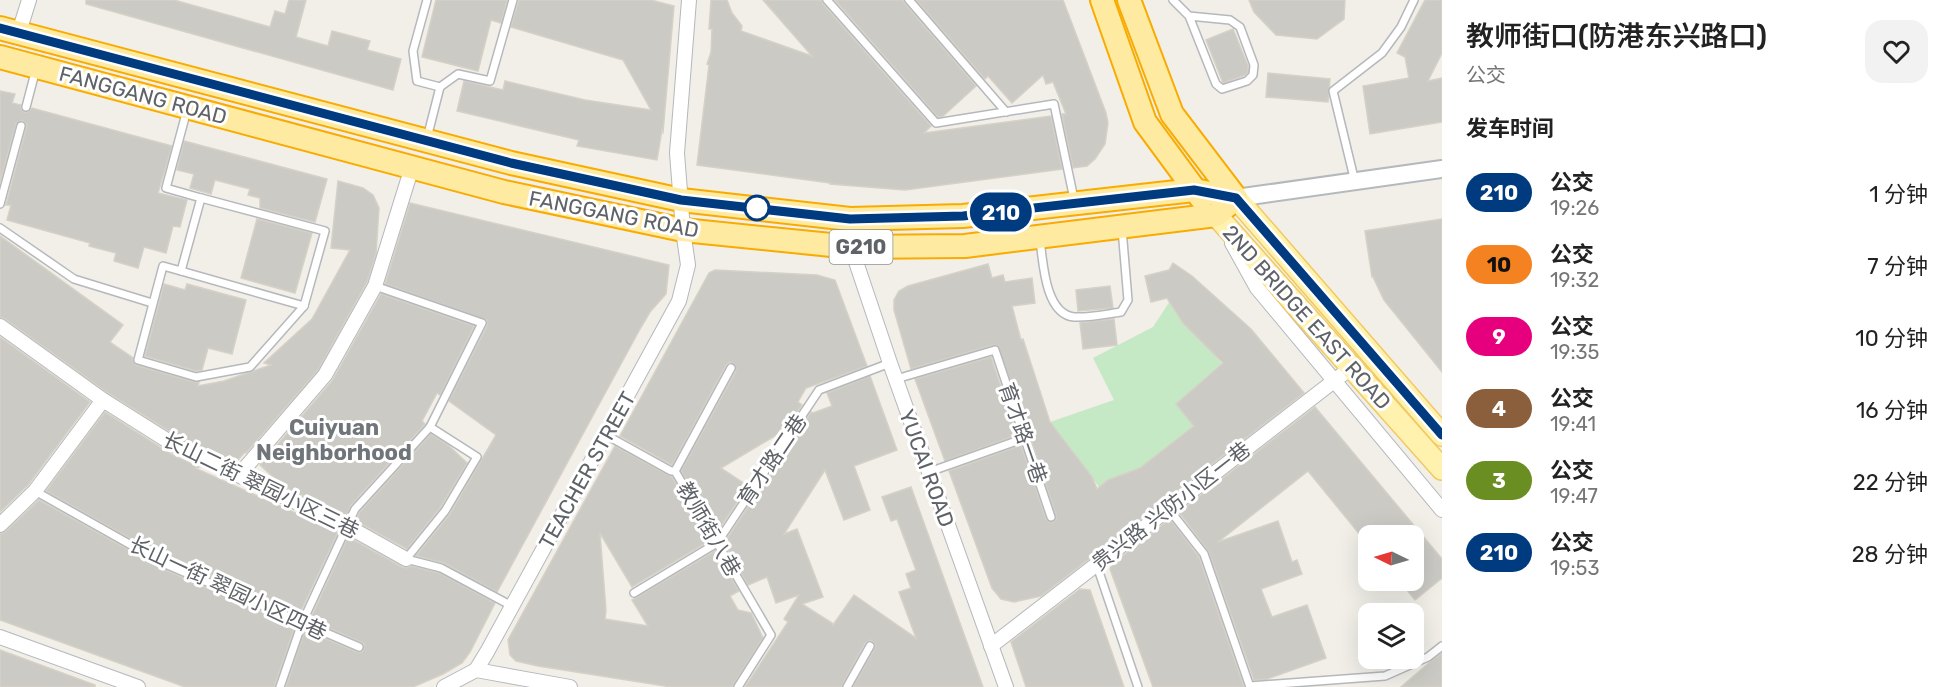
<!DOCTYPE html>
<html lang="zh">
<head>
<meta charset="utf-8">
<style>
	body { margin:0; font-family:Rubik,"Noto Sans SC",sans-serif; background:#f2f2f2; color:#222; height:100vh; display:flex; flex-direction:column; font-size:22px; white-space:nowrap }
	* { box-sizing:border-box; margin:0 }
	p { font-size:20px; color:#767676 }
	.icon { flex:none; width:33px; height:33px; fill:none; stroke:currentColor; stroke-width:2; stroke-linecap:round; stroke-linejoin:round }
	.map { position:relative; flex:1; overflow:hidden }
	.sheet { display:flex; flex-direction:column; background:#fff; width:510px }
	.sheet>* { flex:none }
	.badge { padding:0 12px; border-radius:20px; font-size:21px; line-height:39px }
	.needle { width:39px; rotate:275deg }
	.controls { position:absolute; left:1358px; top:525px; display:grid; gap:12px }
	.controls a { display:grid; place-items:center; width:66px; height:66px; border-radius:12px; background:#fff; box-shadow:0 6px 24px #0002; font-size:30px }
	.map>.badge { position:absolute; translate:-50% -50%; box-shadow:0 0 0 3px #fff }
	h2 { padding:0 24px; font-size:22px; line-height:54px }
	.round { display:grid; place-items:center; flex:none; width:63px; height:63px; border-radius:18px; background:#f2f2f2 }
	.summary { display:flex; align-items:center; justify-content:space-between; height:102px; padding:0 24px }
	h1 { font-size:28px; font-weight:600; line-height:45px }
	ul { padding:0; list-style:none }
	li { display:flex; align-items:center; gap:18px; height:72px; padding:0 24px }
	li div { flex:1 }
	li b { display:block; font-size:22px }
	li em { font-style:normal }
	li .badge { min-width:66px; font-weight:700; text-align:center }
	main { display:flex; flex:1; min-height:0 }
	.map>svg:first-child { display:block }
	.green { fill:#c5e8c5 }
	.building { fill:#cccac5; stroke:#d6d1c6; stroke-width:1.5 }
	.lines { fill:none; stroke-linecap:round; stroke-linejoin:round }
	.service-casing { stroke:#b5b8bc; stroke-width:10 }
	.minor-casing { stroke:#b5b8bc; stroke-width:16 }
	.tertiary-casing { stroke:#b5b8bc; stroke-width:20 }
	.primary-casing { stroke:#f2c960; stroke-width:24 }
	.trunk-casing { stroke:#f9ab00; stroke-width:26 }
	.service { stroke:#fff; stroke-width:7 }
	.minor { stroke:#fff; stroke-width:14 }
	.tertiary { stroke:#fff; stroke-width:16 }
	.primary { stroke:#fff2af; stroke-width:21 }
	.trunk { stroke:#feeaa1; stroke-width:22 }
	.line-casing { stroke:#fff; stroke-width:14 }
	.line { stroke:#003b80; stroke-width:9 }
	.stop-dot { fill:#fff; stroke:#003b80; stroke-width:3 }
	.labels { text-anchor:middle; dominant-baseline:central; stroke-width:6; stroke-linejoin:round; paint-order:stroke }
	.shield { fill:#fff; stroke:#8f9295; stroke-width:1.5 }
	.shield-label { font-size:20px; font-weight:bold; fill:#5f6368 }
	.street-label { font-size:21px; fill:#5f6368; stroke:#fff }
	.neighbourhood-label { font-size:22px; font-weight:bold; fill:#70757a; stroke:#fff }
</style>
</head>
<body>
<main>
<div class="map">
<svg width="1442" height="687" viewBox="0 0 1442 687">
	<rect width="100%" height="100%" fill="#f1efe8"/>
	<!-- green -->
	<path class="green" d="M 1170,301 L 1222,364 L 1194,426 L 1140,468 L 1107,481 L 1099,487 L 1050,422 L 1114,400 L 1093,358 L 1153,327 Z"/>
	<!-- building -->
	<g class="building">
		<path d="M 86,0 L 174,0 L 270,27 L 275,11 L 285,14 L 289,0 L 306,0 L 296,37 L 328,46 L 332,31 L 370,41 L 367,50 L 401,59 L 393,90 L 86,4 Z"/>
		<path d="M 436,0 L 507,0 L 501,23 L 491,20 L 478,71 L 422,57 Z"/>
		<path d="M 519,0 L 651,0 L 674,6 L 663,132 L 662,130 L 657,160 L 577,146 L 579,140 L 457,111 L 464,81 L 503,90 L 505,81 L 585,100 L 651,110 L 623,60 L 511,27 Z"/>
		<path d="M 711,0 L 727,0 L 732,13 L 742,26 L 741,31 L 812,56 L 763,0 L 821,0 L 823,4 L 931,126 L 924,133 L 1051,116 L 1062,169 L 905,190 L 830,184 L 830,183 L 697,165 L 709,65 L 707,64 L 711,52 L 712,29 L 709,29 Z"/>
		<path d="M 835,0 L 903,0 L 905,4 L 976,86 L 943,116 L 938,117 Z"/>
		<path d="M 916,0 L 1063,0 L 1106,113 L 1108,123 L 1105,144 L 1095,159 L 1087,166 L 1073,168 L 1062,114 L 1066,114 L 1053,82 L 1046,84 L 1043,75 L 1012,103 L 988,76 L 985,79 Z"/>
		<path d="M 1249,0 L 1345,0 L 1344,19 L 1317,39 L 1276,35 L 1254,12 Z"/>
		<path d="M 1425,0 L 1442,0 L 1442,53 L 1428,81 L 1442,78 L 1442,122 L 1370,134 L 1363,86 L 1409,78 L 1405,57 L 1397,53 Z"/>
		<path d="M 1233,29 L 1248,66 L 1248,72 L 1245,75 L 1223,83 L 1206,40 Z"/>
		<path d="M 1268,73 L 1330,79 L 1328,102 L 1266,97 Z"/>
		<path d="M 0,91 L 15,94 L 12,103 L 21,105 L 21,109 L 24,112 L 28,112 L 32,108 L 172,146 L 158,193 L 187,200 L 180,227 L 173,226 L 166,253 L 144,247 L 138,268 L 114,261 L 116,253 L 89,246 L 90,243 L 7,220 L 11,205 L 6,205 L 27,125 L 22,120 L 16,124 L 0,182 Z"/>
		<path d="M 184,141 L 327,179 L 315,222 L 260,208 L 260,198 L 248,195 L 250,189 L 215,180 L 211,194 L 190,188 L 194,174 L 177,170 Z"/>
		<path d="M 338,181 L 363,188 L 373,195 L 379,208 L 376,254 L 367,282 L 318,370 L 246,453 L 245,452 L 238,460 L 230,461 L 180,438 L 108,393 L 5,319 L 0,317 L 0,236 L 123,325 L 110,342 L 133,358 L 133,362 L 136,365 L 194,382 L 199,382 L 198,386 L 224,381 L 271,365 L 264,363 L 312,319 L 350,250 L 331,248 Z"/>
		<path d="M 410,203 L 669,265 L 666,294 L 650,312 L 640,329 L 497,592 L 444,563 L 416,556 L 450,514 L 496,435 L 449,401 L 487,326 L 487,320 L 385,284 Z"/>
		<path d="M 257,219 L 312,233 L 295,293 L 241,278 Z"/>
		<path d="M 1442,219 L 1442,372 L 1384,300 L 1373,277 L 1372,277 L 1365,231 Z"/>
		<path d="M 1173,263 L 1192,276 L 1251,329 L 1304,393 L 1041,596 L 1014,602 L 1001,599 L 992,588 L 949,471 L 1021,445 L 1046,519 L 1049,522 L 1053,522 L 1056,519 L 1056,515 L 1030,437 L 998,346 L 993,345 L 911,369 L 894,310 L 894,300 L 899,291 L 908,286 L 988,264 L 992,278 L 1003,275 L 1005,282 L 1032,278 L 1035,303 L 1012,306 L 1021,340 L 1023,339 L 1050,422 L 1092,477 L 1097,489 L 1108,480 L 1140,468 L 1194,426 L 1176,404 L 1223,363 L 1183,323 L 1167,298 L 1151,302 L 1145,276 L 1169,270 Z"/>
		<path d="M 715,270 L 817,275 L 835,280 L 867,366 L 806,388 L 798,402 L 802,405 L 785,430 L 721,468 L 748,486 L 717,532 L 681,471 L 736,371 L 735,365 L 730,362 L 726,365 L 672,465 L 620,436 L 709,273 Z"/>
		<path d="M 164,284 L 185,290 L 187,284 L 246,300 L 232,354 L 208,348 L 202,370 L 196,371 L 145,356 Z"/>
		<path d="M 1110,286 L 1113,308 L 1078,311 L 1076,290 Z"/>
		<path d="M 381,294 L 474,326 L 440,395 L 437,393 L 422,421 L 425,424 L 351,505 L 346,515 L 284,487 L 260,465 L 332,381 Z"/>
		<path d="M 1114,319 L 1117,345 L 1083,349 L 1080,323 Z"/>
		<path d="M 0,337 L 90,402 L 28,485 L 0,512 Z"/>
		<path d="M 991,357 L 1017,435 L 945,461 L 915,379 Z"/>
		<path d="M 870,376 L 897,450 L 854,466 L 870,510 L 844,520 L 825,470 L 784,534 L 797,529 L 823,597 L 802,604 L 832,623 L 833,625 L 854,595 L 916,638 L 899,592 L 911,588 L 906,574 L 916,570 L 897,519 L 891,521 L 882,497 L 911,487 L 983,687 L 853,687 L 875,648 L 875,644 L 871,640 L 865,643 L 841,687 L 745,687 L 788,622 L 784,619 L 799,595 L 776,603 L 767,577 L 748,585 L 724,543 L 758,492 L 759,493 L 811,412 L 813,413 L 832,406 L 827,393 Z"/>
		<path d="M 1315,407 L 1442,559 L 1442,578 L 1415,600 L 1399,580 L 1413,580 L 1413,536 L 1361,536 L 1308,471 L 1218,542 L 1278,521 L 1292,562 L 1297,560 L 1302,574 L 1261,589 L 1272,617 L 1307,605 L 1326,658 L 1267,679 L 1254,680 L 1209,552 L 1179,512 Z"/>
		<path d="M 105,412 L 171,454 L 199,467 L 195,468 L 338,532 L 299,615 L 165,558 L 46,491 Z"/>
		<path d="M 431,434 L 448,445 L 467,463 L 440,508 L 407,549 L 356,521 L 360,512 Z"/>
		<path d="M 615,446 L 672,477 L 709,541 L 632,587 L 600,533 L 606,610 L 605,619 L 648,626 L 632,600 L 715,551 L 739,591 L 730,596 L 738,610 L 751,613 L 763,638 L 732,687 L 671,687 L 538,666 L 516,661 L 510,655 L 508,640 Z"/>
		<path d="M 39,500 L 161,568 L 295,626 L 274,687 L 185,687 L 0,620 L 0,534 L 6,531 Z"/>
		<path d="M 1170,519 L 1199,557 L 1244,687 L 1153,687 L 1110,569 L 1112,564 Z"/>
		<path d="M 348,537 L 402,567 L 407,568 L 411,566 L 439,573 L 495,603 L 470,652 L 462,663 L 443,674 L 413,687 L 286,687 L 305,630 L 357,652 L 362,652 L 364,649 L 364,644 L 361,642 L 310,620 Z"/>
		<path d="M 1080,589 L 1090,590 L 1124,687 L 1026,687 L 1011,642 Z"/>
		<path d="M 0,650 L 95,685 L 95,687 L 0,687 Z"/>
		<path d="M 1442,653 L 1442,687 L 1401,687 L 1430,662 Z"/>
	</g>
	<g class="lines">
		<defs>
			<g id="service">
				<path d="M 427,0 L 413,51 L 417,81 L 440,87"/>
				<path d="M 827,0 L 936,123 L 1054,104 L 1074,199"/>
				<path d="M 909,0 L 1006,112"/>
				<path d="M 1173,0 L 1189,16 L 1216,84 L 1222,89 L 1247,81 L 1253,75 L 1254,65 L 1240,27 L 1230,20 L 1189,16"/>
				<path d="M 26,107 L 36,69"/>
				<path d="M 187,110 L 166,188 L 201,198 L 181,271 L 163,266 L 138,360 L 196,377 L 250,367 L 304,306"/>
				<path d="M 427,138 L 440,87 L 458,74 L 490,81 L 513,0"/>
				<path d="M 1355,182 L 1333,91 L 1382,53 L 1401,27 L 1414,0"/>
				<path d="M 0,204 L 21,126"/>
				<path d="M 0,228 L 74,279 L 152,303"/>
				<path d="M 1040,240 C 1043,262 1045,314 1074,317 C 1089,318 1107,314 1121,312 L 1128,300 L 1122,229"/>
				<path d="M 181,271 L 304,306 L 325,231 L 201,198"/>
				<path d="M 731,368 L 675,471 L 771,635 L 738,687"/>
				<path d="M 896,379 L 995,350 L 1051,517"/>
				<path d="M 430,427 L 477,457 L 445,511 L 406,559 L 441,568 L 512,606"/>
				<path d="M 606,435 L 671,471 L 675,471"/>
				<path d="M 929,472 L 1025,438"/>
				<path d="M 35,491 L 163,563 L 359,647"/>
				<path d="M 1168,508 L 1204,554 L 1250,687"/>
				<path d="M 1096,563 L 1138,687"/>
				<path d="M 634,593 L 717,543 L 819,390 L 890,363"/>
				<path d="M 1250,686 L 1385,676 L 1428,657 L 1442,646"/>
				<path d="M 280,687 L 302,623 L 355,509 L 430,427 L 482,323 L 375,286"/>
				<path d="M 847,687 L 870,646"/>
			</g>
			<g id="minor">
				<path d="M 19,32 L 29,0"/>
				<path d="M 1232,243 L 1257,288 L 1442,510"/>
				<path d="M 851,247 L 890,363 L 1006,687"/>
				<path d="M 0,326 L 103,400 L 176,446 L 347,526 L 406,559"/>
				<path d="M 239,475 L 325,375 L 375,286 L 412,167"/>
				<path d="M 0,525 L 35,491 L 103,400"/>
				<path d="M 0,637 L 138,687"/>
				<path d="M 991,646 L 1352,367"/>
				<path d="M 476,670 L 570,687"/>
				<path d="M 444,687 L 476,670 L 487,652 L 679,301 L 688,265 L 683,230 L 677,153 L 689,0"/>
			</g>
			<path id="tertiary" d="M 1236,198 L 1442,169"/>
			<g id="primary">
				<path d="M 1236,198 L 1442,435"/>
				<path d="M 1216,215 L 1442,469"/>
			</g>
			<g id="trunk">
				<path d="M 1102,0 L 1145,122 L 1201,198"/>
				<path d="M 1129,0 L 1172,114 L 1236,198"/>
				<path d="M 0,28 L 511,163 L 681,200 L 850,219 L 963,216 L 1194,190 L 1236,198"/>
				<path d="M 0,57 L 504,192 L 683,230 L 851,247 L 965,246 L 1216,215 L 1236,198"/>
			</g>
		</defs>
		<!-- service casing -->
		<use href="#service" class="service-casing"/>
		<!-- minor casing -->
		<use href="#minor" class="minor-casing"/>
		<!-- tertiary casing -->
		<use href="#tertiary" class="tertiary-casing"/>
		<!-- primary casing -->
		<use href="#primary" class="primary-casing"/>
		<!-- trunk casing -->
		<use href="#trunk" class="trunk-casing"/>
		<!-- service -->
		<use href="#service" class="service"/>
		<!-- minor -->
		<use href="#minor" class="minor"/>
		<!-- tertiary -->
		<use href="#tertiary" class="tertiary"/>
		<!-- primary -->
		<use href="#primary" class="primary"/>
		<!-- trunk -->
		<use href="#trunk" class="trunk"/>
	</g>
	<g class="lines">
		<defs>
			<path id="line" d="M 0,28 L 511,163 L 681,200 L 850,219 L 963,216 L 1194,190 L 1236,198 L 1442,435"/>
		</defs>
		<!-- line casing -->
		<use href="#line" class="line-casing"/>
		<!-- line -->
		<use href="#line" class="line"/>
	</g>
	<!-- markers -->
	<circle class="stop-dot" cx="757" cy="208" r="12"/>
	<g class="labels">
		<!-- shield labels -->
		<rect class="shield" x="829.5" y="230" width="63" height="34" rx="4.5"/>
		<g class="shield-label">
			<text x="861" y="247">G210</text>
		</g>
		<!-- street labels -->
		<g class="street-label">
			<text transform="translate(143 95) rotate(15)">FANGGANG ROAD</text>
			<text transform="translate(614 214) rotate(11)">FANGGANG ROAD</text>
			<text transform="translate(1307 317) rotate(48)">2ND BRIDGE EAST ROAD</text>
			<text transform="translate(1023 433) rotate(71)">育才路一巷</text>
			<text transform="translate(772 460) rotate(-56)">育才路二巷</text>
			<text transform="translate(927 468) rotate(70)">YUCAI ROAD</text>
			<text transform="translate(587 470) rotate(-61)">TEACHER STREET</text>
			<text transform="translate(261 485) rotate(26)">长山二街 翠园小区三巷</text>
			<text transform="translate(1171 506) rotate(-38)">贵兴路 兴防小区一巷</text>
			<text transform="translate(709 529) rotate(60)">教师街八巷</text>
			<text transform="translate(228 588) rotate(25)">长山一街 翠园小区四巷</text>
		</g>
		<!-- neighbourhood labels -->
		<g class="neighbourhood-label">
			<text x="334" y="427">Cuiyuan<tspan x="334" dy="25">Neighborhood</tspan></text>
		</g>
	</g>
</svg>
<div class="controls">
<a><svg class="needle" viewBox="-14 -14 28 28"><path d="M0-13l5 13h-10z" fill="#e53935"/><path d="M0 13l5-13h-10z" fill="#767676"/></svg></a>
<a><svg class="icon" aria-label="layers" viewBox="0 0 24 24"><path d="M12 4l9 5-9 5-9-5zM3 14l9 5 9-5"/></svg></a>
</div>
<b class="badge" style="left:1001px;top:212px;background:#003b80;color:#fff">210</b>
</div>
<section class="sheet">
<div class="summary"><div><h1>教师街口(防港东兴路口)</h1><p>公交</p></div><a class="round"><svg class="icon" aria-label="heart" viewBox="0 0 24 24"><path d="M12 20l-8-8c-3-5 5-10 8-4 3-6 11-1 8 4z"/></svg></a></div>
<h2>发车时间</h2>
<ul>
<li><span class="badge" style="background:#003b80;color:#fff">210</span><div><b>公交</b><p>19:26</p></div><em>1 分钟</em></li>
<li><span class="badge" style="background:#f58220;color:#111">10</span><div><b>公交</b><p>19:32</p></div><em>7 分钟</em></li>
<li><span class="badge" style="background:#e6007e;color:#fff">9</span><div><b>公交</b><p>19:35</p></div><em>10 分钟</em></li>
<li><span class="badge" style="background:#8b5e3c;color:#fff">4</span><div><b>公交</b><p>19:41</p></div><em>16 分钟</em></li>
<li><span class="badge" style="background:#6b8e23;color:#fff">3</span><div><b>公交</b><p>19:47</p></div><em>22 分钟</em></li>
<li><span class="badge" style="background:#003b80;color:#fff">210</span><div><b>公交</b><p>19:53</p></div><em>28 分钟</em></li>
</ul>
</section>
</main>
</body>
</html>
